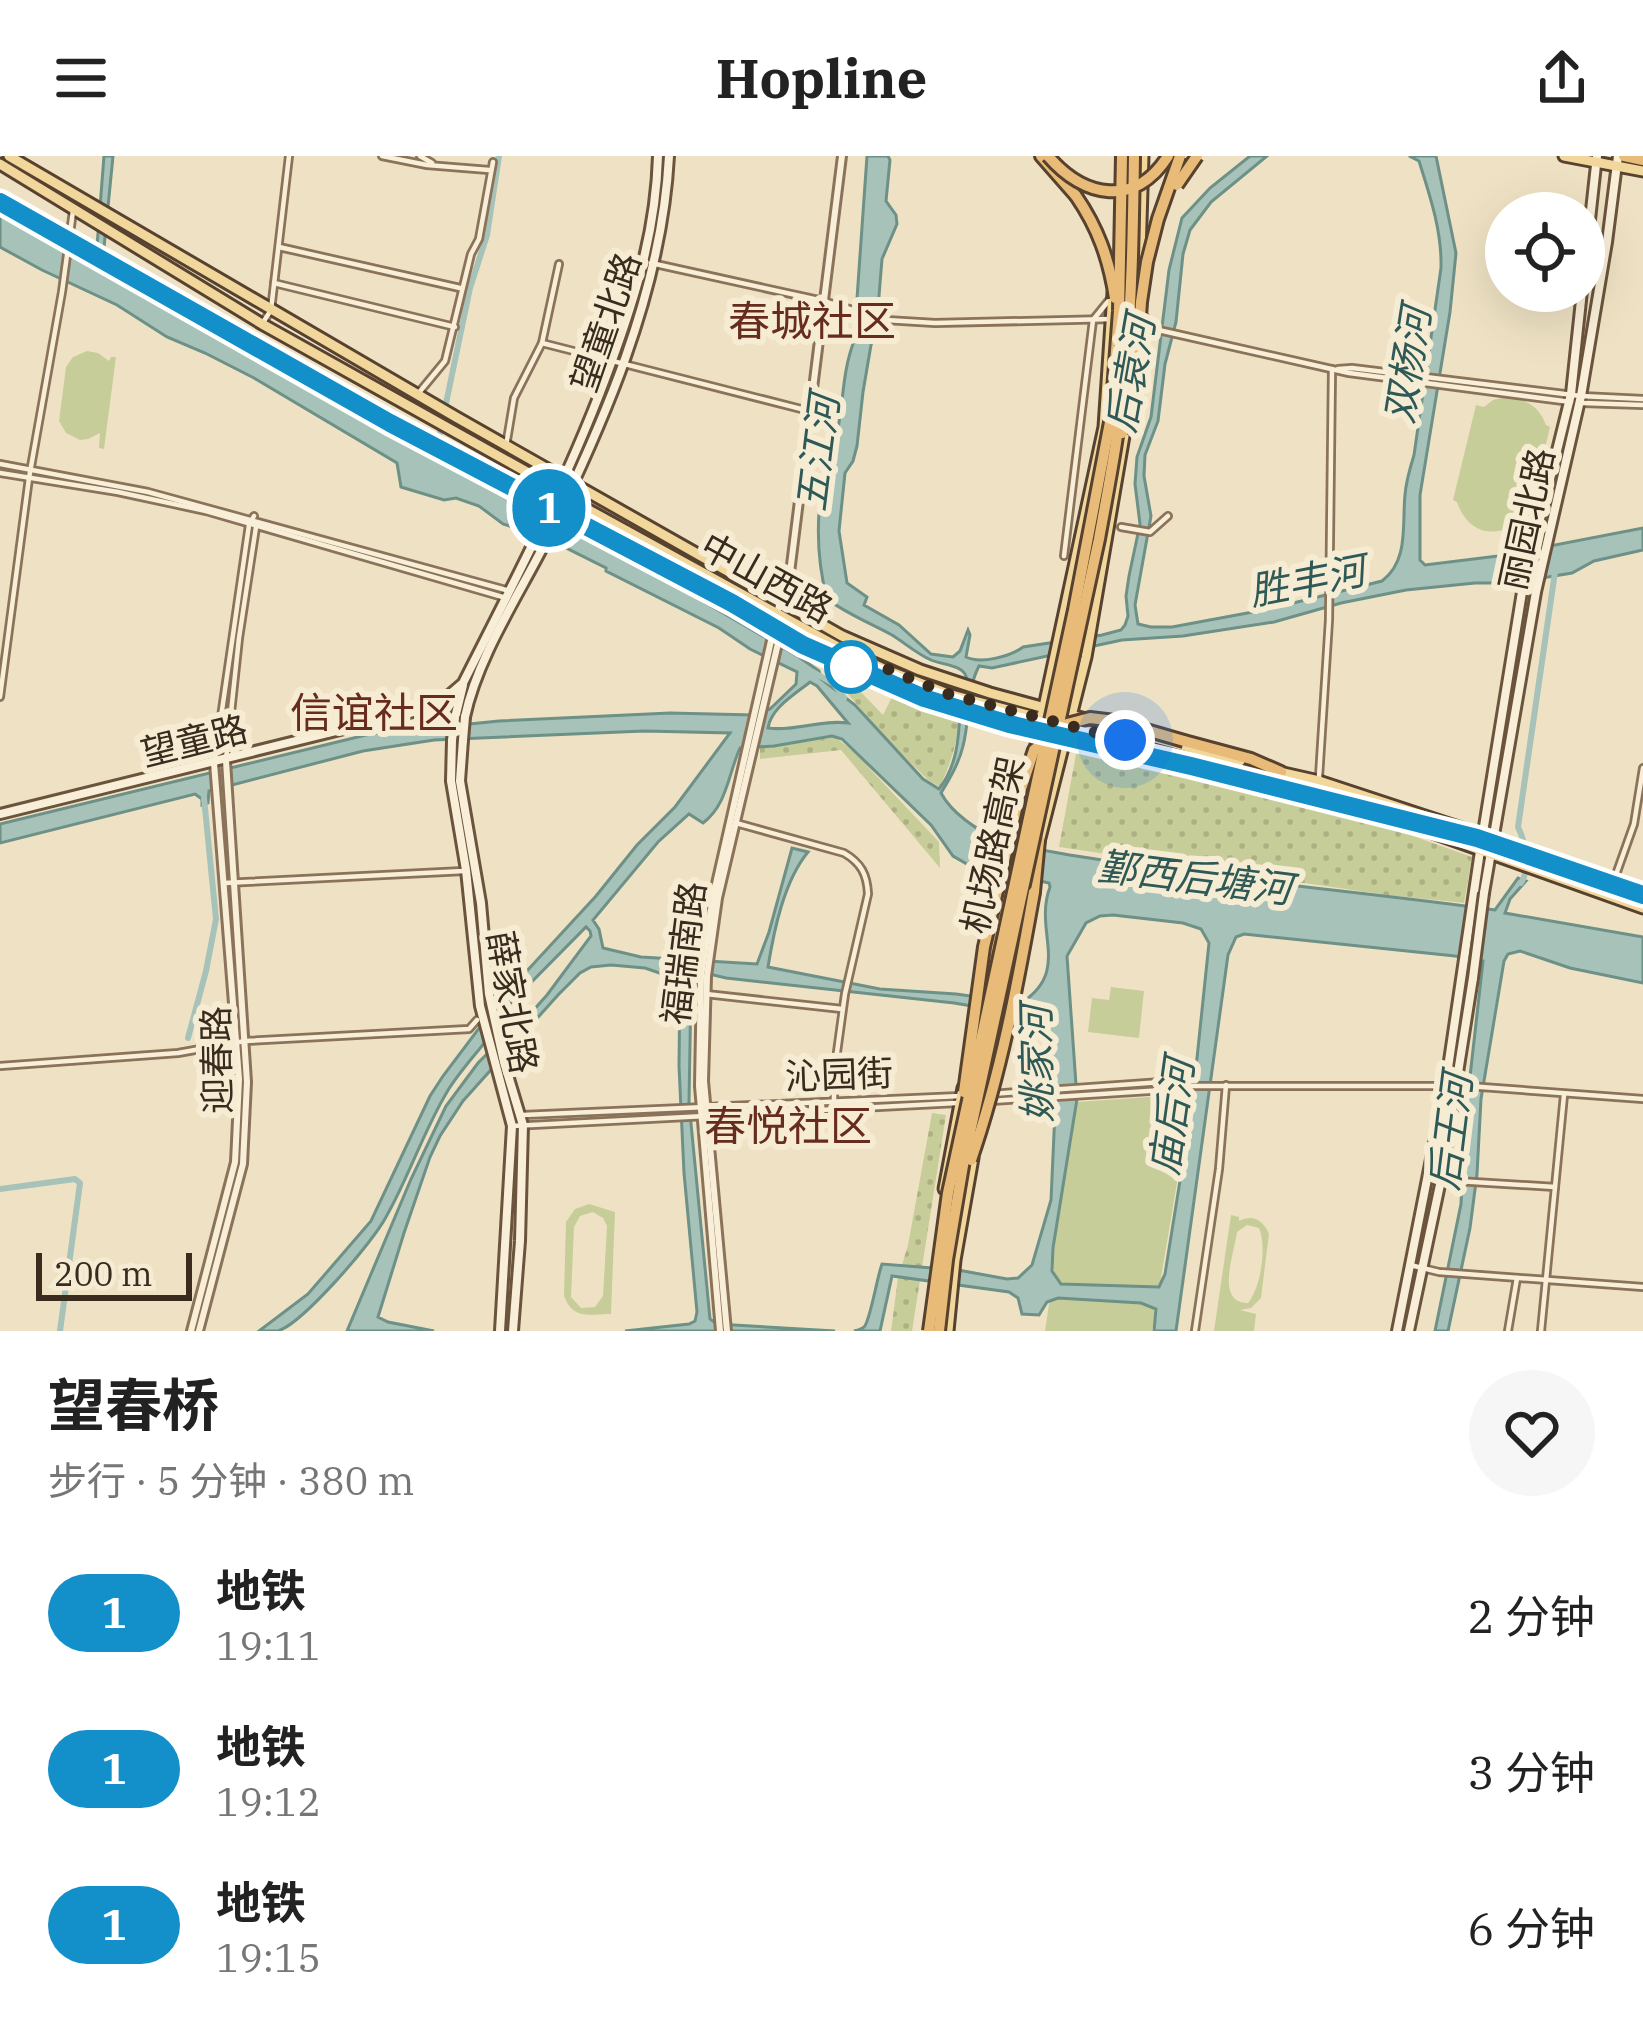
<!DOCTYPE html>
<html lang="zh">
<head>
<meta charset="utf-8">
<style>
	body { margin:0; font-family:"IBM Plex Serif","Noto Sans SC",serif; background:#f6f6f6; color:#222; height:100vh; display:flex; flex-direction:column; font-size:45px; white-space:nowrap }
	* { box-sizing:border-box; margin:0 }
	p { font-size:39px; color:#767676 }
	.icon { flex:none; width:66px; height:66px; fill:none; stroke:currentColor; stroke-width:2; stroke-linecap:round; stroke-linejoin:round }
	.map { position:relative; height:1175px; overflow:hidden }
	.drawer { display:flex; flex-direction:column; background:#fff; flex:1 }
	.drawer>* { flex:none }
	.badge { padding:0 24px; border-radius:39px; font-size:42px; line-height:78px }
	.controls { position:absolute; left:1485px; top:36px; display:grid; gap:24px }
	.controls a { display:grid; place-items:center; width:120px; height:120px; border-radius:50%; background:#fff; box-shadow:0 12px 48px #0002; font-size:60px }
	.scale { position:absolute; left:36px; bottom:30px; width:156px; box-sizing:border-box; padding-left:12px; border:6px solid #392b1e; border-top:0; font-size:33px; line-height:42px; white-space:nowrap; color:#392b1e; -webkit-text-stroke:9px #f6ecd4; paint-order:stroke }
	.you { position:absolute; width:60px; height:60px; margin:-30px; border:9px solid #fff; border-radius:50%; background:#1a73e8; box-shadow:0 0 0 18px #1a73e833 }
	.map>.badge { position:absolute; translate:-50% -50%; box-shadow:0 0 0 6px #fff }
	.round { display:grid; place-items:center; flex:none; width:126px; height:126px; border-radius:63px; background:#f6f6f6 }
	.overview { display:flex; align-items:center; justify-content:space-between; height:204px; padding:0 48px }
	h1 { font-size:57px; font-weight:700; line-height:90px }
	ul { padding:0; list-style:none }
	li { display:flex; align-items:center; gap:36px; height:156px; padding:0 48px }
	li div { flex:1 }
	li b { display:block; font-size:45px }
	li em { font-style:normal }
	li .badge { min-width:132px; font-weight:700; text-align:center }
	header { display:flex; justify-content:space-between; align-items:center; height:156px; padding:0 48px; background:#fff; font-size:54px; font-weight:700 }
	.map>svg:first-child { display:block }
	.grass { fill:url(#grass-dots) }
	.garden { fill:#c7cd98; fill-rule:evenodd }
	.water { fill:#a6c2b9; stroke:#6d9087; stroke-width:3; fill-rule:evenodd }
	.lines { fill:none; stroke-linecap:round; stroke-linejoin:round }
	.canal { stroke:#a6c2b9; stroke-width:6 }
	.minor-casing { stroke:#8a735a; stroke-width:10 }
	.tertiary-casing { stroke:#8a735a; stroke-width:12 }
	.secondary-casing { stroke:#6b543d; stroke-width:14 }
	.primary-casing { stroke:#57412f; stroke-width:15 }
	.trunk-casing { stroke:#57412f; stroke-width:16 }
	.minor { stroke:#f9efd8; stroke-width:4.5 }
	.tertiary { stroke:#f9efd8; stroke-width:6 }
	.secondary { stroke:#f9efd8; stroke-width:8 }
	.primary { stroke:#f2d79c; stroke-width:9 }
	.trunk { stroke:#e8bc78; stroke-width:10 }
	.rail-casing { stroke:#392b1e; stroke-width:8 }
	.rail { stroke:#f6ecd4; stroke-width:3; stroke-dasharray:9; stroke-linecap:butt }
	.secondary-bridge-casing { stroke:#6b543d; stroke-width:14; stroke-linecap:butt }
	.trunk-bridge-casing { stroke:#57412f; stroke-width:16; stroke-linecap:butt }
	.secondary-bridge { stroke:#f9efd8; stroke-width:8 }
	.trunk-bridge { stroke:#e8bc78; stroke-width:10 }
	.line-casing { stroke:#fff; stroke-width:27 }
	.line { stroke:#138fc9; stroke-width:18 }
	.walk { stroke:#392b1e; stroke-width:12; stroke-dasharray:0 21.6 }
	.stop-dot { fill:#fff; stroke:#138fc9; stroke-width:6 }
	.labels { text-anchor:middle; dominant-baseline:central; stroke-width:12; stroke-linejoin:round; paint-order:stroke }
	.street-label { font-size:36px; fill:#392b1e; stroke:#f6ecd4 }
	.water-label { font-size:39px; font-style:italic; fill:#2e5956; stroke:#f6ecd4 }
	.quarter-label { font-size:42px; fill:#672c1d; stroke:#f6ecd4 }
</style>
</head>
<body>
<header><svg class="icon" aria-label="menu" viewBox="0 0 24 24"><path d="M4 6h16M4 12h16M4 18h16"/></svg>Hopline<svg class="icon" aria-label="share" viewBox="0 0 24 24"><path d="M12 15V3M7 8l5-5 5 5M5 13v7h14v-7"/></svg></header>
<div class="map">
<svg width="1643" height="1175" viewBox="0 0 1643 1175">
	<defs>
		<pattern id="grass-dots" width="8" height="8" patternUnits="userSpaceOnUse" patternTransform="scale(3)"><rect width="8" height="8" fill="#c7cd98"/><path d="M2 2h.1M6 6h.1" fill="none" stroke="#acb083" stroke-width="1.8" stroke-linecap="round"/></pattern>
	</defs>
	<rect width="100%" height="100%" fill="#efe2c4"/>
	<!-- grass -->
	<g class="grass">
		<path d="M 846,508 L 862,516 L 857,532 L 883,559 L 897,531 L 958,554 C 960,583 951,605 940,631 L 928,624 L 882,578 L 836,524 Z"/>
		<path d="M 835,581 L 854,596 L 939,686 L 940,712 L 841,594 L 760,603 L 760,591 L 774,591 Z"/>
		<path d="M 1087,590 L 1312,644 L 1472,701 L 1464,747 L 1387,739 L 1059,691 L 1076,598 Z"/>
		<path d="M 932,957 L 946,959 L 912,1175 L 891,1175 L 898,1122 L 908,1089 Z"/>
	</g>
	<!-- garden -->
	<g class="garden">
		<path d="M 87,195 L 98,197 L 109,205 L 111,201 L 116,201 L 104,293 L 99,292 L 100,277 L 88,283 L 80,284 L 66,277 L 59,265 L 66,211 L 73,201 Z"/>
		<path d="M 1506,241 C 1526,243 1539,250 1546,269 L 1550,271 L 1528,364 L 1523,363 C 1497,384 1468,379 1457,346 L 1453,344 L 1476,249 L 1484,251 L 1493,244 Z"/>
		<path d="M 1111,831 L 1144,835 L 1139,882 L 1088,876 L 1092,842 L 1109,844 Z"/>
		<path d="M 1192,938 L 1152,1175 L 1045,1175 L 1054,1114 L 1053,1092 L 1077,946 Z"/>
		<path d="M 589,1048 L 615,1056 L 611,1158 C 592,1157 574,1166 564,1140 L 566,1066 L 575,1053 ZM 593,1056 L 603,1062 L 607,1070 L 603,1140 L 595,1151 L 581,1152 L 571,1141 L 574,1071 L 580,1060 Z"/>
		<path d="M 1231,1059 L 1239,1061 L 1239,1065 C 1253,1058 1263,1064 1269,1078 L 1261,1142 L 1251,1152 L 1240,1154 L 1256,1158 L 1254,1175 L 1214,1175 ZM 1247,1069 L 1259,1072 C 1267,1091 1261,1131 1248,1147 C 1215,1147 1234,1099 1237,1076 Z"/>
	</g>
	<!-- water -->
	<path class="water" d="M 104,0 L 113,0 L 102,112 L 184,161 L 424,294 L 428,293 L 431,286 L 437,289 L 433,298 L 437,303 L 565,371 L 625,400 L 799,501 L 819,515 L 821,523 L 855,549 L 923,623 L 939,633 C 957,610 959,582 960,554 C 961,544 971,528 965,518 C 959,509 940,508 931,504 C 917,498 905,487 892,479 C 870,467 847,458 827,443 C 816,401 816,356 825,313 C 827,303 833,296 835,287 C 844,252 841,219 854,185 L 867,0 L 888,0 L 890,4 L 886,45 L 896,59 L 897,68 L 882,103 L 876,177 L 871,189 L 863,236 L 857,290 L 853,305 L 845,317 L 839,375 L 847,427 L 867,441 L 864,449 L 899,469 L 931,498 L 953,501 L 960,495 L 968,474 L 970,479 L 966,501 C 980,508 1010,501 1023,491 L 1102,479 L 1121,474 L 1125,469 L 1128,460 L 1126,440 L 1129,420 L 1140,368 L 1135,328 L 1137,301 L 1151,261 L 1169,114 L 1182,62 L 1210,32 L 1250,0 L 1267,0 L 1211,46 L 1190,74 L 1183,98 L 1176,166 L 1165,208 L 1158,265 L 1145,299 L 1144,320 L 1151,360 L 1135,449 L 1138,468 L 1151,471 L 1172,471 L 1269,453 L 1382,425 C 1409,405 1402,369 1405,339 C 1406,325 1410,312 1414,299 L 1441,112 C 1442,75 1430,40 1419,5 L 1409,0 L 1436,0 L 1456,97 L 1450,156 L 1420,339 L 1420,404 L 1425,409 L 1498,400 L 1643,372 L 1643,394 L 1594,405 L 1572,417 L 1512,427 L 1475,427 L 1406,434 L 1341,447 L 1274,466 L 1183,480 L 1122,484 L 992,512 L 979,510 C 966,535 970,564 963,590 C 959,607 950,622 941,637 C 951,656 977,675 997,682 C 1040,697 1104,704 1150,711 C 1264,728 1380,738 1495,754 L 1518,722 L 1526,725 L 1510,743 L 1505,757 L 1643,781 L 1643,827 L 1570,812 L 1520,795 L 1508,798 L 1504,805 L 1481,943 L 1477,1018 L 1470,1072 L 1448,1175 L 1435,1175 L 1461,1048 L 1464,974 L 1483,805 L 1455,800 L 1244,778 L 1236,781 L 1228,799 L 1176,1175 L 1154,1175 L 1156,1153 L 1141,1147 L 1058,1142 L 1047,1146 L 1039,1159 L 1022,1158 L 1018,1142 L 1009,1136 L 892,1120 L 880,1175 L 854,1175 C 858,1174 862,1173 864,1171 C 870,1166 877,1121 882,1108 L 958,1114 L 1007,1123 L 1018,1122 L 1032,1109 L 1051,1044 L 1055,955 L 1050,890 C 1043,874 1027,872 1019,858 L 954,847 L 726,822 L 697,815 L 692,818 L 691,831 L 689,947 L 710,1163 L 717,1168 L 835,1175 L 625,1175 L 689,1168 L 695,1165 L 697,1156 L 684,1017 L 679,910 L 680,824 L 645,812 L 611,809 L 591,811 L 580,817 L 558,839 L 463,945 L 440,980 L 430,1001 L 404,1077 L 378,1161 L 388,1166 L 434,1175 L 347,1175 L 411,1023 L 446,950 L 478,907 L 507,878 L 522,867 L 547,839 L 591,780 L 590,775 L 586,771 L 506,852 C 493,883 464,907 447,936 C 423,976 409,1021 386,1061 C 373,1086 303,1167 278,1175 C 272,1175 265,1175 259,1175 L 308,1138 L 371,1065 L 430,940 L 443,920 L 501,843 L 596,740 L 637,689 L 675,651 L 730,577 L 644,575 L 434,584 L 363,595 L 209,635 L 208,647 L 202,649 L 202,643 L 195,638 L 0,687 L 0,668 L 370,578 L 499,565 L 670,557 L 754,559 L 770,553 L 796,528 L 797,516 L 750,493 L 719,472 L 606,415 L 606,412 L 556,387 L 525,380 L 519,373 L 503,368 L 479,350 L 456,342 L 444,344 L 401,331 L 397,307 L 254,222 L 205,197 L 167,181 L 117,149 L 42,114 L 0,91 L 0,60 L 92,106 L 97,90 ZM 810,526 L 817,530 L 848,567 C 822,563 794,576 768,572 C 771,552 794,539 810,526 ZM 832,580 L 842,583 L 931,669 L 953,700 L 967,708 L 1049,727 L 1050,731 C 1033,776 1072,814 1021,847 L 956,838 L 880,833 L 768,811 C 774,774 784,725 808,696 L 792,692 L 769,776 L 757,808 L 641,801 L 603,792 L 599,773 L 593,764 L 658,686 L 689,658 L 703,667 C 727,649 728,619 740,592 L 774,590 ZM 1113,759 L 1183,767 L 1201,773 L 1209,787 L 1192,950 L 1165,1118 L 1159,1131 L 1061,1128 L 1052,1115 L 1053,1092 L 1077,943 L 1067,800 L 1086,767 L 1100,760 Z"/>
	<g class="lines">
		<!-- canal -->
		<g class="canal">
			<path d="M 433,296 L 439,281 L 470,132 L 487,79 L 499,0"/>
			<path d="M 813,516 L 834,528 L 844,542"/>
			<path d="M 1521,727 C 1531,711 1526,688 1518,671 L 1555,416"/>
			<path d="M 188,882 L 206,815 L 216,763 L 204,642"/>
			<path d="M 0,1033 L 75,1023 L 80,1027 L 60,1175"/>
		</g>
		<defs>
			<g id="minor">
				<path d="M 382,0 L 427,9 L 489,14"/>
				<path d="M 420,0 L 432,7"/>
				<path d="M 279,91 L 460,132"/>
				<path d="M 651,107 L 823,145 L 886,164 L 935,167 L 1112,163"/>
				<path d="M 274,127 L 455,171"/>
				<path d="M 1142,157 L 1154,173 L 1349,217 L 1571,246"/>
				<path d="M 262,168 L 271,154 L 289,0"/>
				<path d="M 542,187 L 809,255"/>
				<path d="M 1338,213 L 1352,212 L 1581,240 L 1643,243"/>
				<path d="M 417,239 L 445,205 L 471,98 L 479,83 L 493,6"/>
				<path d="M 1583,247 L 1643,249"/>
				<path d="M 506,290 L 514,242 L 542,187 L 559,108"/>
				<path d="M 0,308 L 148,336 L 506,434"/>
				<path d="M 0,317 L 118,336 L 206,355 L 506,442"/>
				<path d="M 1121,371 L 1150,376 L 1168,360"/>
				<path d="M 1064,400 L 1093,164 L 1110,143"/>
				<path d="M 0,541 L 29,322 L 62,136 L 73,55"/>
				<path d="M 215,602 L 249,369 L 254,360"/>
				<path d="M 226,603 L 239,482 L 256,371"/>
				<path d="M 1319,621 L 1329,464 L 1332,213"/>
				<path d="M 736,667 L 844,697 C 861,707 867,718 868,738 L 845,838 L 834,918 L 834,945"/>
				<path d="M 224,727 L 464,715"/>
				<path d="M 1613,727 L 1634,668 L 1643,612"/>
				<path d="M 706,838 L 842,853"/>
				<path d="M 0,910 L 178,897 L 245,885 L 469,873 L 477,864"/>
				<path d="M 991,938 L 1162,926 L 1170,930 L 1468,930 L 1643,943"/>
				<path d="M 991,945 L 1164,934 L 1170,930"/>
				<path d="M 523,959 L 961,940"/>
				<path d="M 512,970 L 956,947"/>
				<path d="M 1441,1024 L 1555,1031"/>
				<path d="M 1410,1109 L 1439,1116 L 1643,1131"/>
				<path d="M 1195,1175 L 1219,1013 L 1226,929"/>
				<path d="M 1508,1175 L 1517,1122"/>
				<path d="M 1541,1175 L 1564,939"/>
			</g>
			<g id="tertiary">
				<path d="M 786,449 L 842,0"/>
				<path d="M 191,1175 L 235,1006 L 239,923 L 214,607"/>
				<path d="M 199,1175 L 243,1008 L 247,926 L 226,605"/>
				<path d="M 720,1175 L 699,930 L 701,820 L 713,741 L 780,445"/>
				<path d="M 727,1175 L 704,925 L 707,820 L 718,742 L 784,462"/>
			</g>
			<g id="secondary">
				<path d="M 1584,118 L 1597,0"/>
				<path d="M 465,561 C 477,504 515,445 542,393 C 602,271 662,137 669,0"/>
				<path d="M 455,562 L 463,529"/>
				<path d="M 452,584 L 451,625 L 466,714 L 480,850 L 512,970 L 500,1175"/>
				<path d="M 463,584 L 460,625 L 481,747 L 489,838 L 504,906 L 523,969 L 520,1085 L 513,1175"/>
				<path d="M 0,658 L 421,554 L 442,545 L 463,527 C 516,422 571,318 611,207 C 636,139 656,73 658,0"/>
				<path d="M 1484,737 L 1536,436 L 1581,240 L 1607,86 L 1618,0"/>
				<path d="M 1397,1175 L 1445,932 L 1480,695 L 1522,436 L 1571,238 L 1582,135"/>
				<path d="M 1409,1175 L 1441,1024 L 1473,822"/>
			</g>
			<g id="primary">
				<path d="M 9,0 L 456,261 L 842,480 L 920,514 L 990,537 L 1240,605"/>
				<path d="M 1564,0 L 1643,15"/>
				<path d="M 0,8 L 262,168 L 559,334 L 567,342 L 836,490 L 886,514 L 948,538 L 1318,636 L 1643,752"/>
				<path d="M 1139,133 L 1143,0"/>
				<path d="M 1035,593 L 1104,271 L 1113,137"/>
				<path d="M 1279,616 L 1319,625 L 1483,679 L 1643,739"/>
				<path d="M 1039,686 L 1086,501 L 1125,274"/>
				<path d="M 1013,705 L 1029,621"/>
				<path d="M 983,951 L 1032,720"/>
				<path d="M 944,1033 L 963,932"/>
				<path d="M 948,1175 L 955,1104 L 973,1002"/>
			</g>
			<g id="trunk">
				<path d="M 1041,0 L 1076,40"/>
				<path d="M 1624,0 L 1643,4"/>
				<path d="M 1184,585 L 1251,603 L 1281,616"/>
				<path d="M 1034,736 L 1039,684"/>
				<path d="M 981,835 L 986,819 L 1011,695"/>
			</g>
		</defs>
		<!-- minor casing -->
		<use href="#minor" class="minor-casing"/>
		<!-- tertiary casing -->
		<use href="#tertiary" class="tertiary-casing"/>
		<!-- secondary casing -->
		<use href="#secondary" class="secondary-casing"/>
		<!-- primary casing -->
		<use href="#primary" class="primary-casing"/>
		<!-- trunk casing -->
		<use href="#trunk" class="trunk-casing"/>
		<!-- minor -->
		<use href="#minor" class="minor"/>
		<!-- tertiary -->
		<use href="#tertiary" class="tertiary"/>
		<!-- secondary -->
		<use href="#secondary" class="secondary"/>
		<!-- primary -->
		<use href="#primary" class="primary"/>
		<!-- trunk -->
		<use href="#trunk" class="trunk"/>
		<defs>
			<path id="rail" d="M 0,39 L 393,265"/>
		</defs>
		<!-- rail casing -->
		<use href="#rail" class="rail-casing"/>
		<!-- rail -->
		<use href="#rail" class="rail"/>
		<defs>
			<g id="secondary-bridge">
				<path d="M 452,584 L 455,562"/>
				<path d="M 463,584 L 465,561"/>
				<path d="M 1473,822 L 1484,737"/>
			</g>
			<g id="trunk-bridge">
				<path d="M 1048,0 C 1084,42 1135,52 1168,0"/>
				<path d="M 1177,29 L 1197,0"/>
				<path d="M 1076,40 C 1098,72 1109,103 1115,142"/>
				<path d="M 1122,277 L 1135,235 L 1141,146 L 1147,106 L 1158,63 L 1180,0"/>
				<path d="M 964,936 L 984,791 L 1020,636 L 1034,594 L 1067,568 L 1090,562 L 1115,565 L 1184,585"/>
				<path d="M 971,1004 C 1001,918 1018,826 1034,736"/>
				<path d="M 929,1175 L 948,1037 L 1074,454 L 1111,261 L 1119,155 L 1122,0"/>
				<path d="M 939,1175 L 947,1104 L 964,1004 L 1099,383 C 1109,328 1120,272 1125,216 C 1132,144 1133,72 1134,0"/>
			</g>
		</defs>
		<!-- secondary-bridge casing -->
		<use href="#secondary-bridge" class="secondary-bridge-casing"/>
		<!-- trunk-bridge casing -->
		<use href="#trunk-bridge" class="trunk-bridge-casing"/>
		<!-- secondary-bridge -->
		<use href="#secondary-bridge" class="secondary-bridge"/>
		<!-- trunk-bridge -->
		<use href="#trunk-bridge" class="trunk-bridge"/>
	</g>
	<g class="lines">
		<defs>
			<path id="line" d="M 0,46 L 390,267 L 732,447 L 803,489 L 924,542 L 1009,568 L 1191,610 L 1477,682 L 1643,739"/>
		</defs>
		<!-- line casing -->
		<use href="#line" class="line-casing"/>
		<!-- line -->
		<use href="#line" class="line"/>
		<!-- walk -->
		<path class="walk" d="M 851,511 L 861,502 L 948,538 L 1125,584"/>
	</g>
	<!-- markers -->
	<circle class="stop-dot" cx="851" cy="511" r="24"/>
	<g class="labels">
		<!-- street labels -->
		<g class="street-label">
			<text transform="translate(605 166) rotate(-71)">望童北路</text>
			<text transform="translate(1526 363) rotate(-78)">丽园北路</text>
			<text transform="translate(767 421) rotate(29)">中山西路</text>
			<text transform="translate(194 584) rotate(-14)">望童路</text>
			<text transform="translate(992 689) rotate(-78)">机场路高架</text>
			<text transform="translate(683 797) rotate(-83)">福瑞南路</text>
			<text transform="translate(513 846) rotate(80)">薛家北路</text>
			<text transform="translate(216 904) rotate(-91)">迎春路</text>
			<text transform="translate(839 918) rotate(-2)">沁园街</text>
		</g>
		<!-- water labels -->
		<g class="water-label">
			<text transform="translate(1407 209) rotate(-81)">双杨河</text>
			<text transform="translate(1130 218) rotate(-80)">后袁河</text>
			<text transform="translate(817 297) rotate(-83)">五江河</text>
			<text transform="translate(1307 424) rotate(-11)">胜丰河</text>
			<text transform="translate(1195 721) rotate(7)">鄞西后塘河</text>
			<text transform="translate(1036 908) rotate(-91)">姚家河</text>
			<text transform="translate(1171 961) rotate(-82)">庙后河</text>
			<text transform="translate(1450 976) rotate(-83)">后王河</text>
		</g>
		<!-- quarter labels -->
		<g class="quarter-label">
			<text x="812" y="164">春城社区</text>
			<text x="374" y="556">信谊社区</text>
			<text x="788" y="969">春悦社区</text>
		</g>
	</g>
</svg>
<div class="controls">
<a><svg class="icon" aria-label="locate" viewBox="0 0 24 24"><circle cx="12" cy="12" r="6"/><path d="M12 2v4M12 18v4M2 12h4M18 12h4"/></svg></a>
</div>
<div class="scale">200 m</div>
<div class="you" style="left:1125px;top:584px"></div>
<b class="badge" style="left:549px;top:352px;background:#138fc9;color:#fff">1</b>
</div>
<section class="drawer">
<div class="overview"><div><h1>望春桥</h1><p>步行 · 5 分钟 · 380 m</p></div><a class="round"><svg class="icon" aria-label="heart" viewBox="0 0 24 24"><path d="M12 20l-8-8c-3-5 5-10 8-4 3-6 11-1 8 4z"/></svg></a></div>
<ul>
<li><span class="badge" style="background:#138fc9;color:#fff">1</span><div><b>地铁</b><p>19:11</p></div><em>2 分钟</em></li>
<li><span class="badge" style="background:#138fc9;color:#fff">1</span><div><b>地铁</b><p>19:12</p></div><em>3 分钟</em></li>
<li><span class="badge" style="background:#138fc9;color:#fff">1</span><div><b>地铁</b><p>19:15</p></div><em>6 分钟</em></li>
</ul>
</section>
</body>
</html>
